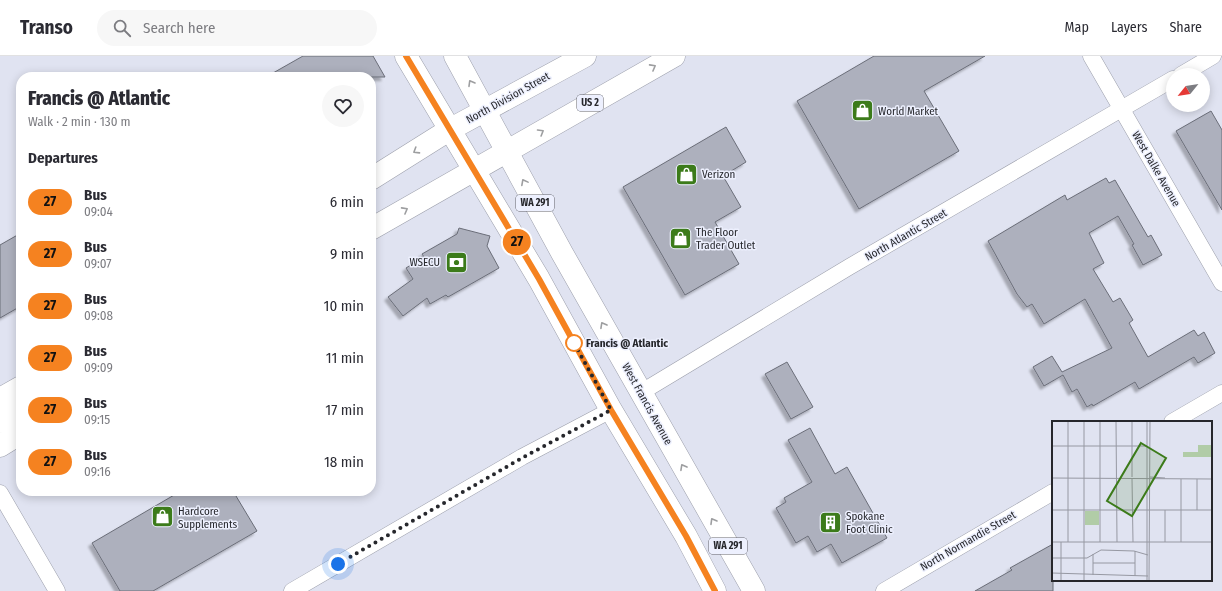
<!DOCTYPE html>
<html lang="en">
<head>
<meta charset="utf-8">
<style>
	body { margin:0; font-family:"Fira Sans Condensed",sans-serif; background:#f7f7f7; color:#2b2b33; height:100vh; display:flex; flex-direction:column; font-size:15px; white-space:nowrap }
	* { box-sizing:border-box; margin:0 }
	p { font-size:13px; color:#7c7c81 }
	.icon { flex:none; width:22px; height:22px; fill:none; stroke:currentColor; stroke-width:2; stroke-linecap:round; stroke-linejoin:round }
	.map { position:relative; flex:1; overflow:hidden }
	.drawer { position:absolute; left:16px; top:16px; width:360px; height:424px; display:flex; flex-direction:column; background:#fff; border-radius:16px; box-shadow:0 2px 10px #0003 }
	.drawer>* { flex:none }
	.badge { padding:0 8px; border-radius:13px; font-size:14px; line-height:26px }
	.needle { width:26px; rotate:240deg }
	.controls { position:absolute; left:1166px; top:12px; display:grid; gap:8px }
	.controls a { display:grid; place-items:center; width:44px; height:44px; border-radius:50%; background:#fff; box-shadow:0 2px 10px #0003; font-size:20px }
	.you { position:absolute; width:20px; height:20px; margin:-10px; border:3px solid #fff; border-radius:50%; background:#1a73e8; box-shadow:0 0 0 6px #1a73e833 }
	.map>.badge { position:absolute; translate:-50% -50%; box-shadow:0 0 0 2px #fff }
	h2 { padding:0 12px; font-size:15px; line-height:36px }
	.round { display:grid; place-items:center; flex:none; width:42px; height:42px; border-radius:21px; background:#f7f7f7 }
	.overview { display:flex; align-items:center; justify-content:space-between; height:68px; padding:0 12px }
	h1 { font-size:19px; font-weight:800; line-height:30px }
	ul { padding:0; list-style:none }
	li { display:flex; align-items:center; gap:12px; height:52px; padding:0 12px }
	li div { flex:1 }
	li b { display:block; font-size:15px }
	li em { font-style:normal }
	li .badge { min-width:44px; font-weight:700; text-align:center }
	header { display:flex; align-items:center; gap:24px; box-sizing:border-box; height:56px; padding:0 20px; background:#fff; border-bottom:1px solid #e1e1e2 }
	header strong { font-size:19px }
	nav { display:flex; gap:22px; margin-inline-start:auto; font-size:14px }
	.search { width:280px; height:36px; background:#f7f7f7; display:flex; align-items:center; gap:10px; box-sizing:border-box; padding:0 14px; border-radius:22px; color:#7c7c81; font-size:15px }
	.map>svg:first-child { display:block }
	.building { fill:#adb0bd; stroke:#6b6e79; filter:url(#shadow) }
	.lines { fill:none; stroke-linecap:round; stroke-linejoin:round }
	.street-casing { stroke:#9c9fab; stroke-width:17 }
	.primary-casing { stroke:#9c9fab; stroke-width:23 }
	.street { stroke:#fff; stroke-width:16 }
	.primary { stroke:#fff; stroke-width:22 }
	.oneway { stroke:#9d9ea0 }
	.line-casing { stroke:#fff; stroke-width:9 }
	.line { stroke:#f58220; stroke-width:6 }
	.walk { stroke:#26272c; stroke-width:4; stroke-dasharray:0 7.2 }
	.stop-dot { fill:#fff; stroke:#f58220; stroke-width:2 }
	.labels { text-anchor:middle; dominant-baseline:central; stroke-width:3; stroke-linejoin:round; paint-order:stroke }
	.shield { fill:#edf0fe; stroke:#62636b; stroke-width:1 }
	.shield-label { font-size:10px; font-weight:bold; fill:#26272c }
	.street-label { font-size:11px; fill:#26272c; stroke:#edf0fe }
	.poi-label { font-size:11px; fill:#26272c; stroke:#edf0fe; text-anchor:start }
	.stop-label { font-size:11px; font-weight:bold; fill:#26272c; stroke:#edf0fe; text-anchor:start }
	.inset-road { fill:none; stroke:#9698a2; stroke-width:1 }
	.view { fill:#3c7b1a; fill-opacity:0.15; stroke:#3c7b1a; stroke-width:2 }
	.inset-edge { fill:none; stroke:#26272c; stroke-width:2 }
</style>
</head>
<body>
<header>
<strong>Transo</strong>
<div class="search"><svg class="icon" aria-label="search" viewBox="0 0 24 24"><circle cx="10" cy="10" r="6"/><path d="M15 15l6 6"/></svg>Search here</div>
<nav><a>Map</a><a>Layers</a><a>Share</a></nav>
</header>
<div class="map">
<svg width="1222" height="535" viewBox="0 0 1222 535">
	<defs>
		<filter id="shadow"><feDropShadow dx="-3.5" dy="3.5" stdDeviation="1" flood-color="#0004"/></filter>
	</defs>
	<rect width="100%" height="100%" fill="#e0e3f1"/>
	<!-- building -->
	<g class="building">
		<path d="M 303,0 L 373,0 L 385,21 L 266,21 Z"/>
		<path d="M 874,0 L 985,0 L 924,35 L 959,95 L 859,153 L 797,45 Z"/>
		<path d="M 1211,55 L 1222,74 L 1222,154 L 1176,75 Z"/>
		<path d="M 726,71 L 746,106 L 723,120 L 741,151 L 715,166 L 739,208 L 685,239 L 623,131 Z"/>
		<path d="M 1106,122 L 1109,127 L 1115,124 L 1148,181 L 1151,179 L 1162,199 L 1143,209 L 1132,189 L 1134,188 L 1118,160 L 1089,177 L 1104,207 L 1093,213 L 1113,246 L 1120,242 L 1133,264 L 1129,267 L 1148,301 L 1194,274 L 1198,280 L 1204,276 L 1215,297 L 1198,307 L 1194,301 L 1139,333 L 1135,326 L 1093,350 L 1092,348 L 1087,351 L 1077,333 L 1072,336 L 1063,319 L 1044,330 L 1033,311 L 1052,300 L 1062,316 L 1112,292 L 1085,243 L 1044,268 L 1032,248 L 1027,251 L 1017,238 L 988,185 L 1065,139 L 1067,144 Z"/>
		<path d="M 459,172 L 490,180 L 487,190 L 499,212 L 448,241 L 446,239 L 430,248 L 427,242 L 403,260 L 388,241 L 413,223 L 406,212 L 424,201 L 422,198 L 457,178 Z"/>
		<path d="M 21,177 L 21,250 L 0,262 L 0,189 Z"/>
		<path d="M 787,306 L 813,351 L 791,363 L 765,318 Z"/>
		<path d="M 810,372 L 835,418 L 847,411 L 887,482 L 842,507 L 831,488 L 817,496 L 808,480 L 796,487 L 776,452 L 786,446 L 784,442 L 812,426 L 788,384 Z"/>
		<path d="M 181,435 L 233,435 L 257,475 L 153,535 L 120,535 L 92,487 Z"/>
		<path d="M 1053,488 L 1053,535 L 975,535 L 1012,514 L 1010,512 Z"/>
	</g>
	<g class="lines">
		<defs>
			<g id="street">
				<path d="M 1091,0 L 1222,227"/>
				<path d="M 1181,19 L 1213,0"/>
				<path d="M 640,337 L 849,211 L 1173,23"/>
				<path d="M 1172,366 L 1222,337"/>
				<path d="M 0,437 L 57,535"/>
				<path d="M 292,535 L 522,401 L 611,354"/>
				<path d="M 884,535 L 1053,436"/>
			</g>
			<g id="primary">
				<path d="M 406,0 L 539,223 L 611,354 L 686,480 L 715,535"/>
				<path d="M 455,0 L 562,197 L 754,535"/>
				<path d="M 371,123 L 449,74 L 585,0"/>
				<path d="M 371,173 L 674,0"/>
				<path d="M 0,343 L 21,331"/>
				<path d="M 0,366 L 21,353"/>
				<path d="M 0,390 L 21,377"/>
			</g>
		</defs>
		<!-- street casing -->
		<use href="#street" class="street-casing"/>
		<!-- primary casing -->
		<use href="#primary" class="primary-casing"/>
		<!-- street -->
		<use href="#street" class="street"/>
		<!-- primary -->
		<use href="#primary" class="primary"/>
	</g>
	<!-- one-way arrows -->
	<defs><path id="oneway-chevron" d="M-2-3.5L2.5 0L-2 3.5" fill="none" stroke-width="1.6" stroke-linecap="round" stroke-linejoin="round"/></defs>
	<g class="oneway">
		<use href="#oneway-chevron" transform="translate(653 11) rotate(-29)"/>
		<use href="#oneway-chevron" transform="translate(471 27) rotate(-120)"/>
		<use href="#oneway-chevron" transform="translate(541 76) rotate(-31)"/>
		<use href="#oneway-chevron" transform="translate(416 95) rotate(148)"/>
		<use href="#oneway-chevron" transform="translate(524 126) rotate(-118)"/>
		<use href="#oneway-chevron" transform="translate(405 154) rotate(-29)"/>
		<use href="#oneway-chevron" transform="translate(603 269) rotate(-119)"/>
		<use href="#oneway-chevron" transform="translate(683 411) rotate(-119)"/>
		<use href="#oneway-chevron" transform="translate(713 465) rotate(-120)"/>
	</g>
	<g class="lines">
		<defs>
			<path id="line" d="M 406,0 L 539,223 L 611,354 L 686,480 L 715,535"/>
		</defs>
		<!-- line casing -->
		<use href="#line" class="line-casing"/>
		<!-- line -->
		<use href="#line" class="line"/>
		<!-- walk -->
		<path class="walk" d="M 338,508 L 522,402 L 611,354 L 574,287"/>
	</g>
	<!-- icons -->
	<defs>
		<symbol id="shop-square" viewBox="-11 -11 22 22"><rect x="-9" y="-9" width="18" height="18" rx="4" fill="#3c7b1a" stroke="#edf0fe"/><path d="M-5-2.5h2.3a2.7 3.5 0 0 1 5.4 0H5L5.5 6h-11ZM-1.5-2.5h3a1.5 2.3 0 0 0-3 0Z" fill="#fff"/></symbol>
		<symbol id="bank-square" viewBox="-11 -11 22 22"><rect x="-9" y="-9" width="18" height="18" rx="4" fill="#3c7b1a" stroke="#edf0fe"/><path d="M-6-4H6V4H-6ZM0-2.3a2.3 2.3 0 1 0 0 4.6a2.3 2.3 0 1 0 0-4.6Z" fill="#fff"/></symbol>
		<symbol id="building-square" viewBox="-11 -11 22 22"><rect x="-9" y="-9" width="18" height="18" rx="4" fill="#3c7b1a" stroke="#edf0fe"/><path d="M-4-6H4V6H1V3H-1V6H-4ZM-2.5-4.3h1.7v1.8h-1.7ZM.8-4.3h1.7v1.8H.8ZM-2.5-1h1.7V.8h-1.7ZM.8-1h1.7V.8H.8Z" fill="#fff"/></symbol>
	</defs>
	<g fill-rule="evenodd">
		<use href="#shop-square" x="850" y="42" width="25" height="25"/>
		<use href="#shop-square" x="674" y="106" width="25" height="25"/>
		<use href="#shop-square" x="668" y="170" width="25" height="25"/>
		<use href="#bank-square" x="444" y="194" width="25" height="25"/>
		<use href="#shop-square" x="150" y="448" width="25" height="25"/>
		<use href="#building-square" x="818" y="454" width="25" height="25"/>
	</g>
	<!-- markers -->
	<circle class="stop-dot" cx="574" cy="287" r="8"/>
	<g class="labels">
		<!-- shield labels -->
		<g class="shield">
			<rect x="577" y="39" width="26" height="16" rx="3"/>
			<rect x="516" y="139" width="38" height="16" rx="3"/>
			<rect x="709" y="482" width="38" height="16" rx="3"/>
		</g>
		<g class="shield-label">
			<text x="590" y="47">US 2</text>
			<text x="535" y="147">WA 291</text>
			<text x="728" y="490">WA 291</text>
		</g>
		<!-- street labels -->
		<g class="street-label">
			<text transform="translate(508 42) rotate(-29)">North Division Street</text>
			<text transform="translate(1156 113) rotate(60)">West Dalke Avenue</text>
			<text transform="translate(906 179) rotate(-30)">North Atlantic Street</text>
			<text transform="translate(647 348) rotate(61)">West Francis Avenue</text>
			<text transform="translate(968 485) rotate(-30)">North Normandie Street</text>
		</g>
		<!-- poi labels -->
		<g class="poi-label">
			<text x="878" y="55">World Market</text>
			<text x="702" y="118">Verizon</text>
			<text x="696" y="176">The Floor<tspan x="696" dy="13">Trader Outlet</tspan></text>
			<text x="440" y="206" text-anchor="end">WSECU</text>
			<text x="178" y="455">Hardcore<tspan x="178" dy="13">Supplements</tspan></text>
			<text x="846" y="460">Spokane<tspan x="846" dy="13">Foot Clinic</tspan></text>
		</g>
		<!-- stop labels -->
		<g class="stop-label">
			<text x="586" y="287">Francis @ Atlantic</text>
		</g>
	</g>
	<!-- overview -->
	<g transform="translate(1052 365)">
		<rect width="160" height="160" fill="#e0e3f1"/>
		<path d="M 146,24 L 159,24 L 159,36 L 131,36 L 131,31 L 146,31 Z" fill="#b1cca7"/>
		<path d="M 33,90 L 47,90 L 47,104 L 33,104 Z" fill="#b1cca7"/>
		<path class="inset-road" d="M 16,0 L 16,121M 32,0 L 32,160M 48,0 L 48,121M 64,0 L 65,121M 95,0 L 95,160M 0,25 L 95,25M 80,56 L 80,0M 98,56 L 113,57M 0,57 L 160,58M 80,58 L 81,121M 0,89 L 160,89M 145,89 L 145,58M 0,121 L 160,121M 9,121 L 9,160M 113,121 L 113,89M 129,121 L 129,58M 83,130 L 83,155M 0,137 L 35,137 L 49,129 L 82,130 L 96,134M 41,142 L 83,142M 0,152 L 96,155M 41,154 L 41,133M 97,160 L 98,0"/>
		<path class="view" d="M 89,22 L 114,37 L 80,95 L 55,80 Z"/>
		<rect width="160" height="160" class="inset-edge"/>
	</g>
</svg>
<div class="controls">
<a><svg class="needle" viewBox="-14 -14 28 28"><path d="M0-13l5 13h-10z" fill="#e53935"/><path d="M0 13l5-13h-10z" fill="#7c7c81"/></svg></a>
</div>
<div class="you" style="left:338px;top:508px"></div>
<b class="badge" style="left:517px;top:186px;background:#f58220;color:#111">27</b>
<section class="drawer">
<div class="overview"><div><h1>Francis @ Atlantic</h1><p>Walk · 2 min · 130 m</p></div><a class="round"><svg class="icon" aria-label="heart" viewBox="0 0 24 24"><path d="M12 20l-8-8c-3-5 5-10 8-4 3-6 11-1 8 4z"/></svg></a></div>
<h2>Departures</h2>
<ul>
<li><span class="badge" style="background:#f58220;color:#111">27</span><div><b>Bus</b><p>09:04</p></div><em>6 min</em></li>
<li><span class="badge" style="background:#f58220;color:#111">27</span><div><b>Bus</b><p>09:07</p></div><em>9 min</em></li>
<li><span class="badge" style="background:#f58220;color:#111">27</span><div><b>Bus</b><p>09:08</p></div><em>10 min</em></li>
<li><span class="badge" style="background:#f58220;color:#111">27</span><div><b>Bus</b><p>09:09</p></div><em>11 min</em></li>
<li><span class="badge" style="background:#f58220;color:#111">27</span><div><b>Bus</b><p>09:15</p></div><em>17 min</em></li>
<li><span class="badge" style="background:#f58220;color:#111">27</span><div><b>Bus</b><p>09:16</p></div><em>18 min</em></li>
</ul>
</section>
</div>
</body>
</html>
